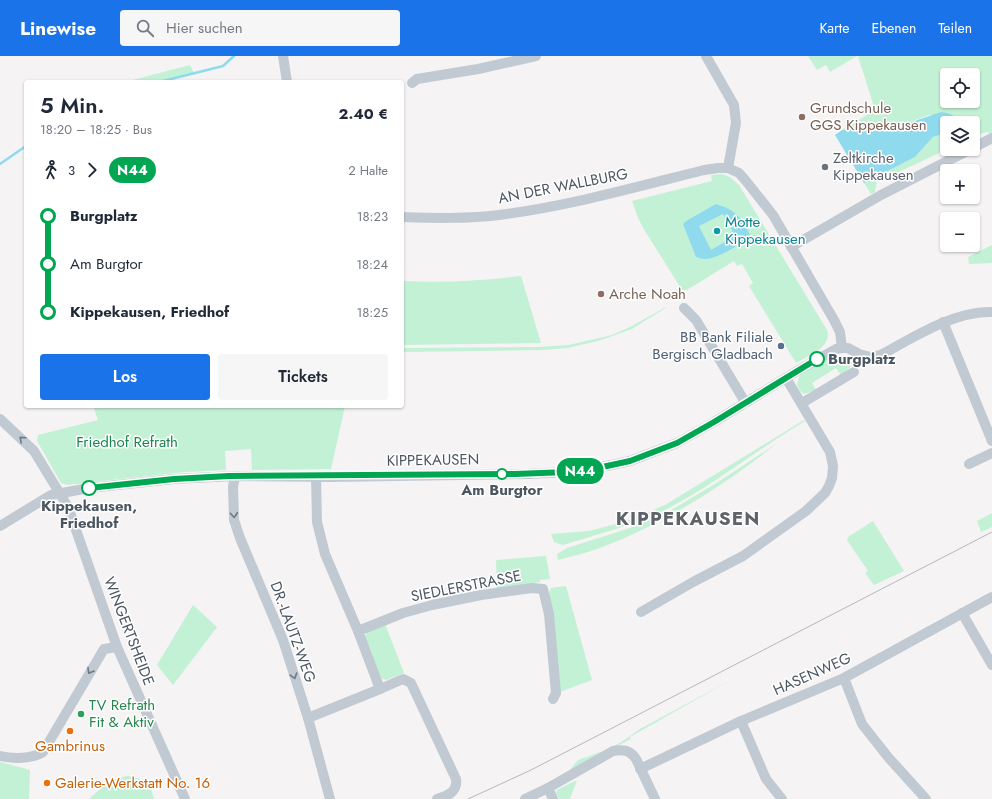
<!DOCTYPE html>
<html lang="de">
<head>
<meta charset="utf-8">
<style>
	body { margin:0; font-family:Jost,sans-serif; background:#f6f6f7; color:#1f2937; height:100vh; display:flex; flex-direction:column; font-size:15px; white-space:nowrap }
	* { box-sizing:border-box; margin:0 }
	p { font-size:13px; color:#747a83 }
	.icon { flex:none; width:22px; height:22px; fill:none; stroke:currentColor; stroke-width:2; stroke-linecap:round; stroke-linejoin:round }
	.map { position:relative; flex:1; overflow:hidden }
	.drawer { position:absolute; left:24px; top:24px; width:380px; height:328px; display:flex; flex-direction:column; background:#fff; border-radius:4px; box-shadow:0 1px 3px #0004 }
	.drawer>* { flex:none }
	.badge { padding:0 8px; border-radius:13px; font-size:14px; line-height:26px }
	.buttons { position:absolute; left:940px; top:12px; display:grid; gap:8px }
	.buttons a { display:grid; place-items:center; width:40px; height:40px; border-radius:4px; background:#fff; box-shadow:0 1px 3px #0004; font-size:20px }
	.map>.badge { position:absolute; translate:-50% -50%; box-shadow:0 0 0 2px #fff }
	.legs { display:flex; align-items:center; gap:6px; height:44px; padding:0 16px; font-size:13px }
	.legs p { margin-inline-start:auto }
	.headline { display:flex; align-items:center; justify-content:space-between; height:68px; padding:0 16px }
	h1 { font-size:22px; font-weight:600; line-height:30px }
	.action { display:flex; gap:8px; margin-top:auto; padding:8px 16px }
	.action a { flex:1; height:46px; border-radius:4px; background:#1a73e8; color:#fff; font-size:16px; font-weight:600; line-height:46px; text-align:center }
	.action a+a { background:#f6f6f7; color:#1f2937 }
	ul { padding:0 16px; list-style:none }
	li { display:flex; align-items:center; gap:14px; height:48px; font-size:15px }
	li i { display:grid; place-items:center; width:6px; height:100%; margin:0 5px; background:currentColor }
	li i::after { content:''; width:10px; height:10px; margin:-5px; border:3px solid; border-radius:50%; background:#fff }
	li p { margin-inline-start:auto }
	li:first-child i { background:linear-gradient(#0000 50%,currentColor 0) }
	li:last-child i { background:linear-gradient(currentColor 50%,#0000 0) }
	header { display:flex; align-items:center; gap:24px; box-sizing:border-box; height:56px; padding:0 20px; background:#1a73e8; color:#fff }
	header strong { font-size:19px }
	nav { display:flex; gap:22px; margin-inline-start:auto; font-size:14px }
	.search { width:280px; height:36px; background:#f6f6f7; display:flex; align-items:center; gap:10px; box-sizing:border-box; padding:0 14px; border-radius:4px; color:#747a83; font-size:15px }
	.map>svg:first-child { display:block }
	.green { fill:#c3f1d5; fill-rule:evenodd }
	.water { fill:#90daee; fill-rule:evenodd }
	.lines { fill:none; stroke-linecap:round; stroke-linejoin:round }
	.stream { stroke:#90daee; stroke-width:2.5 }
	.minor { stroke:#c1cad2; stroke-width:10 }
	.tram { stroke:#b5b8bd; stroke-width:1 }
	.oneway { stroke:#6e7983 }
	.line-1-casing { stroke:#fff; stroke-width:9 }
	.line-1 { stroke:#00a651; stroke-width:6 }
	.education-dot { fill:#8d6e63; stroke:#fff; stroke-width:1.5 }
	.worship-dot { fill:#6b7280; stroke:#fff; stroke-width:1.5 }
	.culture-dot { fill:#0f9aa8; stroke:#fff; stroke-width:1.5 }
	.service-dot { fill:#5c6f8a; stroke:#fff; stroke-width:1.5 }
	.stop-1-dot { fill:#fff; stroke:#00a651; stroke-width:2 }
	.leisure-dot { fill:#2e9e5b; stroke:#fff; stroke-width:1.5 }
	.food-dot { fill:#e8710a; stroke:#fff; stroke-width:1.5 }
	.labels { text-anchor:middle; dominant-baseline:central; stroke-width:3; stroke-linejoin:round; paint-order:stroke }
	.education-label { font-size:15px; fill:#785e54; stroke:#fff; text-anchor:start }
	.worship-label { font-size:15px; fill:#5b616d; stroke:#fff; text-anchor:start }
	.street-label { font-size:15px; fill:#4a5661; stroke:#fff }
	.culture-label { font-size:15px; fill:#0d838f; stroke:#fff; text-anchor:start }
	.service-label { font-size:15px; fill:#4e5e75; stroke:#fff; text-anchor:end }
	.stop-label { font-size:15px; font-weight:bold; fill:#4a5661; stroke:#fff }
	.park-label { font-size:15px; fill:#17864f; stroke:#fff }
	.leisure-label { font-size:15px; fill:#27864d; stroke:#fff; text-anchor:start }
	.food-label { font-size:15px; fill:#c56008; stroke:#fff }
	.district-label { font-size:19px; font-weight:bold; letter-spacing:1px; fill:#5f6368; stroke:#fff }
</style>
</head>
<body>
<header>
<strong>Linewise</strong>
<div class="search"><svg class="icon" aria-label="search" viewBox="0 0 24 24"><circle cx="10" cy="10" r="6"/><path d="M15 15l6 6"/></svg>Hier suchen</div>
<nav><a>Karte</a><a>Ebenen</a><a>Teilen</a></nav>
</header>
<div class="map">
<svg width="992" height="743" viewBox="0 0 992 743">
	<rect width="100%" height="100%" fill="#f5f3f3"/>
	<!-- green -->
	<g class="green">
		<path d="M 808,0 L 857,0 L 830,16 L 826,9 L 817,14 Z"/>
		<path d="M 858,0 L 992,0 L 992,78 L 986,76 L 973,81 L 973,67 L 960,67 L 956,61 L 929,59 L 885,75 L 842,74 L 875,54 ZM 947,19 L 973,19 L 973,45 L 947,45 Z"/>
		<path d="M 190,9 L 194,17 L 153,26 L 125,26 Z"/>
		<path d="M 943,78 L 947,79 L 948,93 L 877,126 L 876,129 L 875,136 L 871,138 L 864,127 L 915,101 L 933,81 Z"/>
		<path d="M 722,118 L 730,121 L 739,129 L 827,274 C 833,291 808,300 796,307 L 749,230 L 753,227 L 742,208 L 737,210 L 734,205 L 687,234 L 682,234 L 645,175 L 638,162 L 632,145 L 712,125 L 711,119 Z"/>
		<path d="M 992,189 L 992,207 L 969,208 L 968,201 Z"/>
		<path d="M 521,220 L 541,287 L 402,289 L 402,225 C 442,227 481,225 521,220 Z"/>
		<path d="M 666,251 L 667,251 L 632,273 L 598,285 L 567,292 L 543,294 L 402,296 L 402,292 L 537,291 L 569,289 L 612,279 L 630,271 Z"/>
		<path d="M 839,300 C 859,301 853,311 841,319 L 836,312 L 812,327 L 816,334 L 804,338 L 799,334 L 797,328 L 800,318 L 828,302 Z"/>
		<path d="M 93,350 L 345,350 L 331,413 L 252,414 L 251,393 L 225,395 L 226,414 L 184,416 L 67,429 L 61,427 L 37,385 L 38,379 L 98,364 Z"/>
		<path d="M 804,364 L 805,365 C 756,394 712,431 661,456 C 630,470 596,479 563,489 L 554,486 L 551,478 L 589,475 L 627,465 L 665,449 Z"/>
		<path d="M 776,388 C 724,430 663,468 600,492 C 586,497 572,500 558,504 L 557,498 L 567,492 L 627,473 L 663,459 L 715,428 Z"/>
		<path d="M 992,457 L 992,471 L 981,476 L 977,465 Z"/>
		<path d="M 873,465 L 904,515 L 874,529 L 865,517 L 868,515 L 847,484 L 848,481 Z"/>
		<path d="M 546,500 L 550,523 L 540,524 L 540,526 L 497,533 L 496,504 Z"/>
		<path d="M 566,530 L 592,624 L 552,639 L 548,540 L 551,532 Z"/>
		<path d="M 193,549 L 217,571 L 173,629 L 157,609 Z"/>
		<path d="M 385,568 L 404,617 L 386,624 L 381,622 L 365,580 L 368,575 Z"/>
		<path d="M 729,625 L 630,681 L 631,683 L 570,714 L 577,705 L 581,703 L 609,693 L 626,683 L 640,673 Z"/>
		<path d="M 0,706 L 30,714 L 29,743 L 0,743 Z"/>
		<path d="M 127,720 C 142,721 151,728 154,743 L 89,743 C 101,732 110,723 127,720 Z"/>
		<path d="M 577,724 L 570,743 L 559,743 L 556,737 L 557,734 Z"/>
	</g>
	<!-- water -->
	<g class="water">
		<path d="M 941,56 C 950,57 955,59 960,67 L 947,67 L 947,79 L 943,78 L 933,81 L 915,101 L 864,127 L 835,79 L 842,74 L 885,75 Z"/>
		<path d="M 716,148 C 735,154 742,161 750,179 C 743,188 718,202 706,203 C 703,203 699,202 696,201 L 683,168 L 686,165 ZM 723,158 L 735,180 L 711,194 L 699,170 Z"/>
	</g>
	<g class="lines">
		<!-- stream -->
		<g class="stream">
			<path d="M 159,26 L 223,10 L 234,0"/>
			<path d="M 0,108 L 26,90"/>
		</g>
		<!-- minor -->
		<g class="minor">
			<path d="M 283,0 L 287,26"/>
			<path d="M 706,0 L 734,49 L 736,67 L 728,112 L 739,117 L 746,125 L 773,159 L 834,264 L 840,276 L 842,292"/>
			<path d="M 412,27 L 417,23 L 478,13 L 536,0"/>
			<path d="M 973,92 L 992,82"/>
			<path d="M 402,161 C 434,162 467,163 499,159 C 569,150 636,131 704,114 L 718,112 L 728,112"/>
			<path d="M 791,191 L 881,139 L 971,93"/>
			<path d="M 684,252 L 696,264 L 745,346"/>
			<path d="M 943,266 L 992,385"/>
			<path d="M 802,347 L 854,316"/>
			<path d="M 0,363 L 34,395 L 68,451 L 117,591 L 185,743"/>
			<path d="M 969,408 L 992,397"/>
			<path d="M 235,420 L 233,431 L 234,464 L 240,482 L 283,584 L 308,662 L 330,743"/>
			<path d="M 316,420 L 317,466 L 325,498 L 358,575 L 380,633 L 403,623 L 411,627 L 456,723 C 458,736 447,740 437,743"/>
			<path d="M 0,470 L 51,439 L 89,432 L 174,423 L 235,420 L 332,421 L 528,418 L 568,416 L 593,413 L 630,405 L 677,387 L 714,366 L 802,312 L 836,293 L 842,292 L 848,292 L 859,298 L 871,301 L 881,299 C 912,282 956,254 992,256"/>
			<path d="M 641,556 L 693,526 L 743,500 L 806,455 L 825,437 L 829,430 L 832,422 L 833,410 L 830,396 L 786,322"/>
			<path d="M 962,557 L 992,609"/>
			<path d="M 358,575 L 403,557 L 432,549 L 481,539 L 532,532 L 543,533 L 549,558 L 556,637 L 553,643"/>
			<path d="M 844,622 L 862,668 L 888,701 L 926,743"/>
			<path d="M 308,662 L 380,633"/>
			<path d="M 741,665 L 766,723 L 782,743"/>
			<path d="M 0,700 C 13,703 32,703 43,696 L 104,593 L 117,591"/>
			<path d="M 640,713 L 741,665 L 844,622 L 992,541"/>
			<path d="M 548,732 L 553,743"/>
			<path d="M 525,743 L 548,732 L 613,695 C 623,693 630,694 636,703 L 655,743"/>
		</g>
		<!-- tram -->
		<path class="tram" d="M 468,743 L 531,714 L 992,476"/>
	</g>
	<!-- one-way arrows -->
	<defs><path id="oneway-chevron" d="M-2-3.5L2.5 0L-2 3.5" fill="none" stroke-width="1.6" stroke-linecap="round" stroke-linejoin="round"/></defs>
	<g class="oneway">
		<use href="#oneway-chevron" transform="translate(22 383) rotate(-138)"/>
		<use href="#oneway-chevron" transform="translate(234 459) rotate(85)"/>
		<use href="#oneway-chevron" transform="translate(90 615) rotate(120)"/>
		<use href="#oneway-chevron" transform="translate(294 620) rotate(72)"/>
	</g>
	<g class="lines">
		<defs>
			<path id="line-1" d="M 89,432 L 174,423 L 229,420 L 515,418 L 568,416 L 593,413 L 630,405 L 677,387 L 714,366 L 817,303"/>
		</defs>
		<!-- line-1 casing -->
		<use href="#line-1" class="line-1-casing"/>
		<!-- line-1 -->
		<use href="#line-1" class="line-1"/>
	</g>
	<!-- markers -->
	<g class="education-dot">
		<circle cx="802" cy="61" r="4"/>
		<circle cx="601" cy="238" r="4"/>
	</g>
	<circle class="worship-dot" cx="825" cy="111" r="4"/>
	<circle class="culture-dot" cx="717" cy="175" r="4"/>
	<circle class="service-dot" cx="781" cy="290" r="4"/>
	<g class="stop-1-dot">
		<circle cx="817" cy="303" r="7"/>
		<circle cx="502" cy="418" r="5"/>
		<circle cx="89" cy="432" r="7"/>
	</g>
	<circle class="leisure-dot" cx="81" cy="658" r="4"/>
	<g class="food-dot">
		<circle cx="70" cy="675" r="4"/>
		<circle cx="47" cy="727" r="4"/>
	</g>
	<g class="labels">
		<!-- education labels -->
		<g class="education-label">
			<text x="810" y="52">Grundschule<tspan x="810" dy="17">GGS Kippekausen</tspan></text>
			<text x="609" y="238">Arche Noah</text>
		</g>
		<!-- worship labels -->
		<g class="worship-label">
			<text x="833" y="102">Zeltkirche<tspan x="833" dy="17">Kippekausen</tspan></text>
		</g>
		<!-- street labels -->
		<g class="street-label">
			<text transform="translate(563 130) rotate(-11)">AN DER WALLBURG</text>
			<text transform="translate(433 404) rotate(-1)">KIPPEKAUSEN</text>
			<text transform="translate(466 530) rotate(-11)">SIEDLERSTRASSE</text>
			<text transform="translate(129 575) rotate(69)">WINGERTSHEIDE</text>
			<text transform="translate(293 576) rotate(70)">DR.-LAUTZ-WEG</text>
			<text transform="translate(812 618) rotate(-24)">HASENWEG</text>
		</g>
		<!-- culture labels -->
		<g class="culture-label">
			<text x="725" y="166">Motte<tspan x="725" dy="17">Kippekausen</tspan></text>
		</g>
		<!-- service labels -->
		<g class="service-label">
			<text x="773" y="281">BB Bank Filiale<tspan x="773" dy="17">Bergisch Gladbach</tspan></text>
		</g>
		<!-- stop labels -->
		<g class="stop-label">
			<text x="828" y="303" text-anchor="start">Burgplatz</text>
			<text x="502" y="434">Am Burgtor</text>
			<text x="89" y="450">Kippekausen,<tspan x="89" dy="17">Friedhof</tspan></text>
		</g>
		<!-- park labels -->
		<g class="park-label">
			<text x="127" y="386">Friedhof Refrath</text>
		</g>
		<!-- leisure labels -->
		<g class="leisure-label">
			<text x="89" y="649">TV Refrath<tspan x="89" dy="17">Fit &amp; Aktiv</tspan></text>
		</g>
		<!-- food labels -->
		<g class="food-label">
			<text x="70" y="690">Gambrinus</text>
			<text x="55" y="727" text-anchor="start">Galerie-Werkstatt No. 16</text>
		</g>
		<!-- district labels -->
		<g class="district-label">
			<text x="688" y="462">KIPPEKAUSEN</text>
		</g>
	</g>
</svg>
<div class="buttons">
<a><svg class="icon" aria-label="locate" viewBox="0 0 24 24"><circle cx="12" cy="12" r="6"/><path d="M12 2v4M12 18v4M2 12h4M18 12h4"/></svg></a>
<a><svg class="icon" aria-label="layers" viewBox="0 0 24 24"><path d="M12 4l9 5-9 5-9-5zM3 14l9 5 9-5"/></svg></a>
<a>+</a>
<a>−</a>
</div>
<b class="badge" style="left:580px;top:415px;background:#00a651;color:#fff">N44</b>
<section class="drawer">
<div class="headline"><div><h1>5 Min.</h1><p>18:20 – 18:25 · Bus</p></div><b>2.40 €</b></div>
<div class="legs"><svg class="icon" aria-label="walk" viewBox="0 0 24 24"><circle cx="13" cy="4" r="2"/><path d="M13 8l-2 6 4 7M11 14l-3 7M7 12l3-4h3l4 4"/></svg>3<svg class="icon" aria-label="forward" viewBox="0 0 24 24"><path d="M9 5l7 7-7 7"/></svg><b class="badge" style="background:#00a651;color:#fff">N44</b><p>2 Halte</p></div>
<ul>
<li><i style="color:#00a651"></i><b>Burgplatz</b><p>18:23</p></li>
<li><i style="color:#00a651"></i><span>Am Burgtor</span><p>18:24</p></li>
<li><i style="color:#00a651"></i><b>Kippekausen, Friedhof</b><p>18:25</p></li>
</ul>
<div class="action"><a>Los</a><a>Tickets</a></div>
</section>
</div>
</body>
</html>
